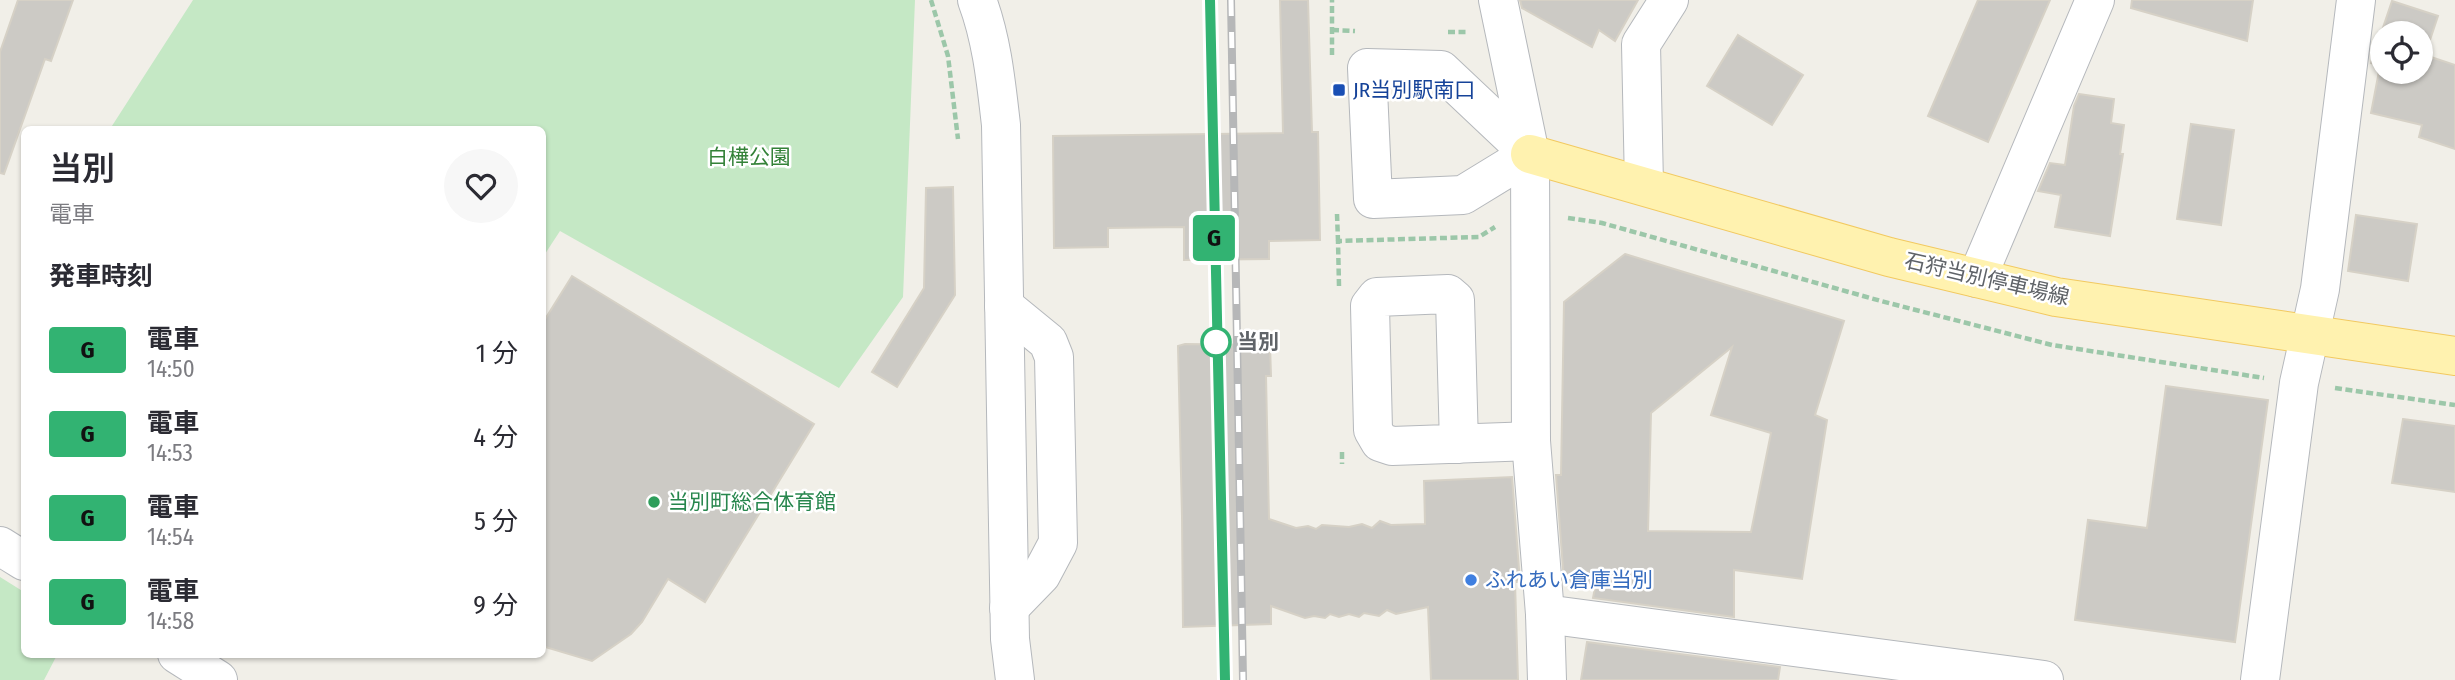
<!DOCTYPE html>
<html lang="ja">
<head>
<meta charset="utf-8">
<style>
	body { margin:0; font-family:"Fira Sans Condensed","Noto Sans JP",sans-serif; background:#f7f7f7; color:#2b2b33; height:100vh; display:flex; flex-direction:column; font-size:26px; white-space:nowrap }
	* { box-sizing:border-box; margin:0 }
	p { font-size:23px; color:#7c7c81 }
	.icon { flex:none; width:38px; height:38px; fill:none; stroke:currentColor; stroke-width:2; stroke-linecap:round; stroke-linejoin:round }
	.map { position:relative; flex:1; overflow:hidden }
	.sheet { position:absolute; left:21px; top:126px; width:525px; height:532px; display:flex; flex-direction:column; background:#fff; border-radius:10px; box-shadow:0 2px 5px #0004 }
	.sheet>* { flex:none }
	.badge { padding:0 14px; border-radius:5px; font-size:24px; line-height:46px }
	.buttons { position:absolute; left:2370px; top:21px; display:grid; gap:14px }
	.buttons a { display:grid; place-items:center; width:63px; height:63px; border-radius:50%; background:#fff; box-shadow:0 2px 5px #0004; font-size:35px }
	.map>.badge { position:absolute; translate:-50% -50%; box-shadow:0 0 0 4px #fff }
	h2 { padding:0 28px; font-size:26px; line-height:63px }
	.round { display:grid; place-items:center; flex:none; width:74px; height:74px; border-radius:37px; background:#f7f7f7 }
	.overview { display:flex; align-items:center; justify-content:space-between; height:119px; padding:0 28px }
	h1 { font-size:33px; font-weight:600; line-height:52px }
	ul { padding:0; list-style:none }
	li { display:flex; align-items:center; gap:21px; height:84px; padding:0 28px }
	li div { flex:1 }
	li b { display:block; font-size:26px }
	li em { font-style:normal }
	li .badge { min-width:77px; font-weight:700; text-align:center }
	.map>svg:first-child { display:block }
	.green { fill:#c5e8c5 }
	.building { fill:#cccac5; stroke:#d6d1c6; stroke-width:2; fill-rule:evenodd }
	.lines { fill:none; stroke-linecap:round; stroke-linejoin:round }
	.minor-casing { stroke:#b5b8bc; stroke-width:40 }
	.major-casing { stroke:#f2c960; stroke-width:40 }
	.path { stroke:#9cc7a9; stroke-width:4.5; stroke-dasharray:7 3.5; stroke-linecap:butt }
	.minor { stroke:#fff; stroke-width:38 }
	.major { stroke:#fff2af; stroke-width:38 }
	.rail-casing { stroke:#b6b7b8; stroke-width:8 }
	.rail { stroke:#fff; stroke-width:5; stroke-dasharray:16; stroke-linecap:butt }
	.line-casing { stroke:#fff; stroke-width:16 }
	.line { stroke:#32b372; stroke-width:10 }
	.transit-dot { fill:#1a4fb4; stroke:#fff; stroke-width:2.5 }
	.stop-dot { fill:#fff; stroke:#32b372; stroke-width:3.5 }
	.leisure-dot { fill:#2e9e5b; stroke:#fff; stroke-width:2.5 }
	.shop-dot { fill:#3f7fe0; stroke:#fff; stroke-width:2.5 }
	.labels { text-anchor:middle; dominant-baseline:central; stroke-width:5; stroke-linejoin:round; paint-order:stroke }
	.transit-label { font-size:21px; fill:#164399; stroke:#fff; text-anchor:start }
	.park-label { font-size:21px; fill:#348238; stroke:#fff }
	.street-label { font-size:21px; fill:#5f6368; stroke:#fff }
	.stop-label { font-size:21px; font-weight:bold; fill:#5f6368; stroke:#fff; text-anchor:start }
	.leisure-label { font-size:21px; fill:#27864d; stroke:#fff; text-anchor:start }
	.shop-label { font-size:21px; fill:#366cbe; stroke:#fff; text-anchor:start }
</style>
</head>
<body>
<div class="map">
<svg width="2455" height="680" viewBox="0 0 2455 680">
	<rect width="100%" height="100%" fill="#f1efe8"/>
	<!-- green -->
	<g class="green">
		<path d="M 193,0 L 915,0 L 903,297 L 839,388 L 560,231 L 543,257 L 542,130 L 110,129 Z"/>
		<path d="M 0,577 L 24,592 L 24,654 L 57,655 L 44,680 L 0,680 Z"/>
	</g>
	<!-- building -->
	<g class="building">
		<path d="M 18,0 L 73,0 L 51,61 L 45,59 L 4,174 L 0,173 L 0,52 Z"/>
		<path d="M 1280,0 L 1308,0 L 1312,132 L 1318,132 L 1320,240 L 1269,241 L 1269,259 L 1184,260 L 1184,227 L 1108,228 L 1108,247 L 1054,248 L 1053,136 L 1283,133 Z"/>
		<path d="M 1520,0 L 1638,0 L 1615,41 L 1599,30 L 1592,47 L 1522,8 Z"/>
		<path d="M 1978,0 L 2050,0 L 1988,142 L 1928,116 Z"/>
		<path d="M 2132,0 L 2253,0 L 2247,41 L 2131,8 Z"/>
		<path d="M 2392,1 L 2438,16 L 2425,55 L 2455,65 L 2455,149 L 2419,137 L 2422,125 L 2371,113 L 2380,66 L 2371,63 ZM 2382,33 L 2420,33 L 2420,72 L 2382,72 Z"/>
		<path d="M 1738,35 L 1803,75 L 1772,125 L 1707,86 Z"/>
		<path d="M 2079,94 L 2114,99 L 2111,123 L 2124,125 L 2120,154 L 2123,154 L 2110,236 L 2055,227 L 2061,195 L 2038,191 L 2050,163 L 2065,165 L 2074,106 Z"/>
		<path d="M 2191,124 L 2234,130 L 2221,225 L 2177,219 Z"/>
		<path d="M 953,187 L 955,295 L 897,387 L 872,372 L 924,288 L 926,188 Z"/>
		<path d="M 2356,215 L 2417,224 L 2408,281 L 2348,271 Z"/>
		<path d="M 1625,254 L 1844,321 L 1815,415 L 1827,420 L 1802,579 L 1734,570 L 1734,617 L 1593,598 L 1596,583 L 1564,582 L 1556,475 L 1561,475 L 1564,302 ZM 1732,347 L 1711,415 L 1771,433 L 1751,532 L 1648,531 L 1651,413 Z"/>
		<path d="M 572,276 L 814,424 L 705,602 L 668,579 L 642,622 L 631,634 L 592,661 L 542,646 L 542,324 Z"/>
		<path d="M 1185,344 L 1270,345 L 1271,376 L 1266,376 L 1269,519 L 1296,528 L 1308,526 L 1316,529 L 1322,525 L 1349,527 L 1362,524 L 1372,528 L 1380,521 L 1391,525 L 1425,524 L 1424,481 L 1512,477 L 1520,582 L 1515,582 L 1518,680 L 1431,680 L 1428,607 L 1396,614 L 1387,610 L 1379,616 L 1364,613 L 1359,617 L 1349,614 L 1339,617 L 1330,614 L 1325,618 L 1314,616 L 1305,618 L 1271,606 L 1271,624 L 1183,627 L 1182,516 L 1178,346 Z"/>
		<path d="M 2166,386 L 2268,400 L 2235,642 L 2075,620 L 2088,520 L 2147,528 Z"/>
		<path d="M 2403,419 L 2455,426 L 2455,492 L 2392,483 Z"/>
		<path d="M 1587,642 L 1780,667 L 1778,680 L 1581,680 Z"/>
	</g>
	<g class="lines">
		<defs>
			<g id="minor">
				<path d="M 977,0 C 992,40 996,82 1001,125 L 1010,639 L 1015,680"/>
				<path d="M 1498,0 L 1530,154 L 1531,441 L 1545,614 L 1547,680"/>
				<path d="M 1367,68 L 1441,70 L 1530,154 L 1463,195 L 1373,199 Z"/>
				<path d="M 1644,185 L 1641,44 L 1669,0"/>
				<path d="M 1977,278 L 2095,0"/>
				<path d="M 1004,306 L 1048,342 L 1054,357 L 1058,543 L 1041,575 L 1009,608"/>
				<path d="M 1459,444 L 1455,300 L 1448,294 L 1377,297 L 1370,306 L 1373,430 L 1380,442 L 1392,446 L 1531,441"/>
				<path d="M 0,546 L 24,561"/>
				<path d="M 1545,614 L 2044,680"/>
				<path d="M 177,654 L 218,680"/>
				<path d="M 2260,680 L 2299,383 L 2320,289 L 2356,0"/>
			</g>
			<path id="major" d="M 1530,154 L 1889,257 L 2056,297 L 2455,356"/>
		</defs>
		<!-- minor casing -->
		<use href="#minor" class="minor-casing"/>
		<!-- major casing -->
		<use href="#major" class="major-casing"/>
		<!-- path -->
		<g class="path">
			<path d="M 931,0 L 948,56 L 958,139"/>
			<path d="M 1332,30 L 1355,31"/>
			<path d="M 1448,32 L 1467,32"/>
			<path d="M 1332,55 L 1332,0"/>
			<path d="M 1337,214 L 1338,241"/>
			<path d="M 1568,218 L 1602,223 L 1881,301 L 2052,345 L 2264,378"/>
			<path d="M 1339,286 L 1338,241 L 1479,237 L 1495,227"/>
			<path d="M 2335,388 L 2455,405"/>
			<path d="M 1342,452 L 1342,464"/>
		</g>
		<!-- minor -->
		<use href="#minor" class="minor"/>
		<!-- major -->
		<use href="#major" class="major"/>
		<defs>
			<g id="rail">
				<path d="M 1210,0 L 1225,680"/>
				<path d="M 1231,0 L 1243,680"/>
			</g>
		</defs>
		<!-- rail casing -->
		<use href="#rail" class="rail-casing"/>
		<!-- rail -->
		<use href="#rail" class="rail"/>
	</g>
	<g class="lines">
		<defs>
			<path id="line" d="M 1210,0 L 1225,680"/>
		</defs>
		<!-- line casing -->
		<use href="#line" class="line-casing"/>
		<!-- line -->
		<use href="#line" class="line"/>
	</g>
	<!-- markers -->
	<rect class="transit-dot" x="1332" y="83" width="14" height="14" rx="3.5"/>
	<circle class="stop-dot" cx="1216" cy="342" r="14"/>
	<circle class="leisure-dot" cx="654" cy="502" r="7"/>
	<circle class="shop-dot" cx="1471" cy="580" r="7"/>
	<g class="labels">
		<!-- transit labels -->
		<g class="transit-label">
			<text x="1353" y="90">JR当別駅南口</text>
		</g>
		<!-- park labels -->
		<g class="park-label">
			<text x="749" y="157">白樺公園</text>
		</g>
		<!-- street labels -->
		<g class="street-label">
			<text transform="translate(1987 279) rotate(13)">石狩当別停車場線</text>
		</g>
		<!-- stop labels -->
		<g class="stop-label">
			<text x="1237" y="342">当別</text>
		</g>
		<!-- leisure labels -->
		<g class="leisure-label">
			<text x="668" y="502">当別町総合体育館</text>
		</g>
		<!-- shop labels -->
		<g class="shop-label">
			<text x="1485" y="580">ふれあい倉庫当別</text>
		</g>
	</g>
</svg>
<div class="buttons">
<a><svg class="icon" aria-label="locate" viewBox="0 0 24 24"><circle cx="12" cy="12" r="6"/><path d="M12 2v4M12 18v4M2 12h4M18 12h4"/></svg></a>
</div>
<b class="badge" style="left:1214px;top:238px;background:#32b372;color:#111">G</b>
<section class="sheet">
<div class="overview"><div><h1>当別</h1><p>電車</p></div><a class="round"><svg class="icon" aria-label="heart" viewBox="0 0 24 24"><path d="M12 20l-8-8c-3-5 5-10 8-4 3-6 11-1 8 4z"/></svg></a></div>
<h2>発車時刻</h2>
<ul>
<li><span class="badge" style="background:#32b372;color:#111">G</span><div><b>電車</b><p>14:50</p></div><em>1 分</em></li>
<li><span class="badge" style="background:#32b372;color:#111">G</span><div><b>電車</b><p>14:53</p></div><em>4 分</em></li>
<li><span class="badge" style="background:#32b372;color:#111">G</span><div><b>電車</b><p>14:54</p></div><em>5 分</em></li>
<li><span class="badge" style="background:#32b372;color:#111">G</span><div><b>電車</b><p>14:58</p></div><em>9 分</em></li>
</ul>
</section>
</div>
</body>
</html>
